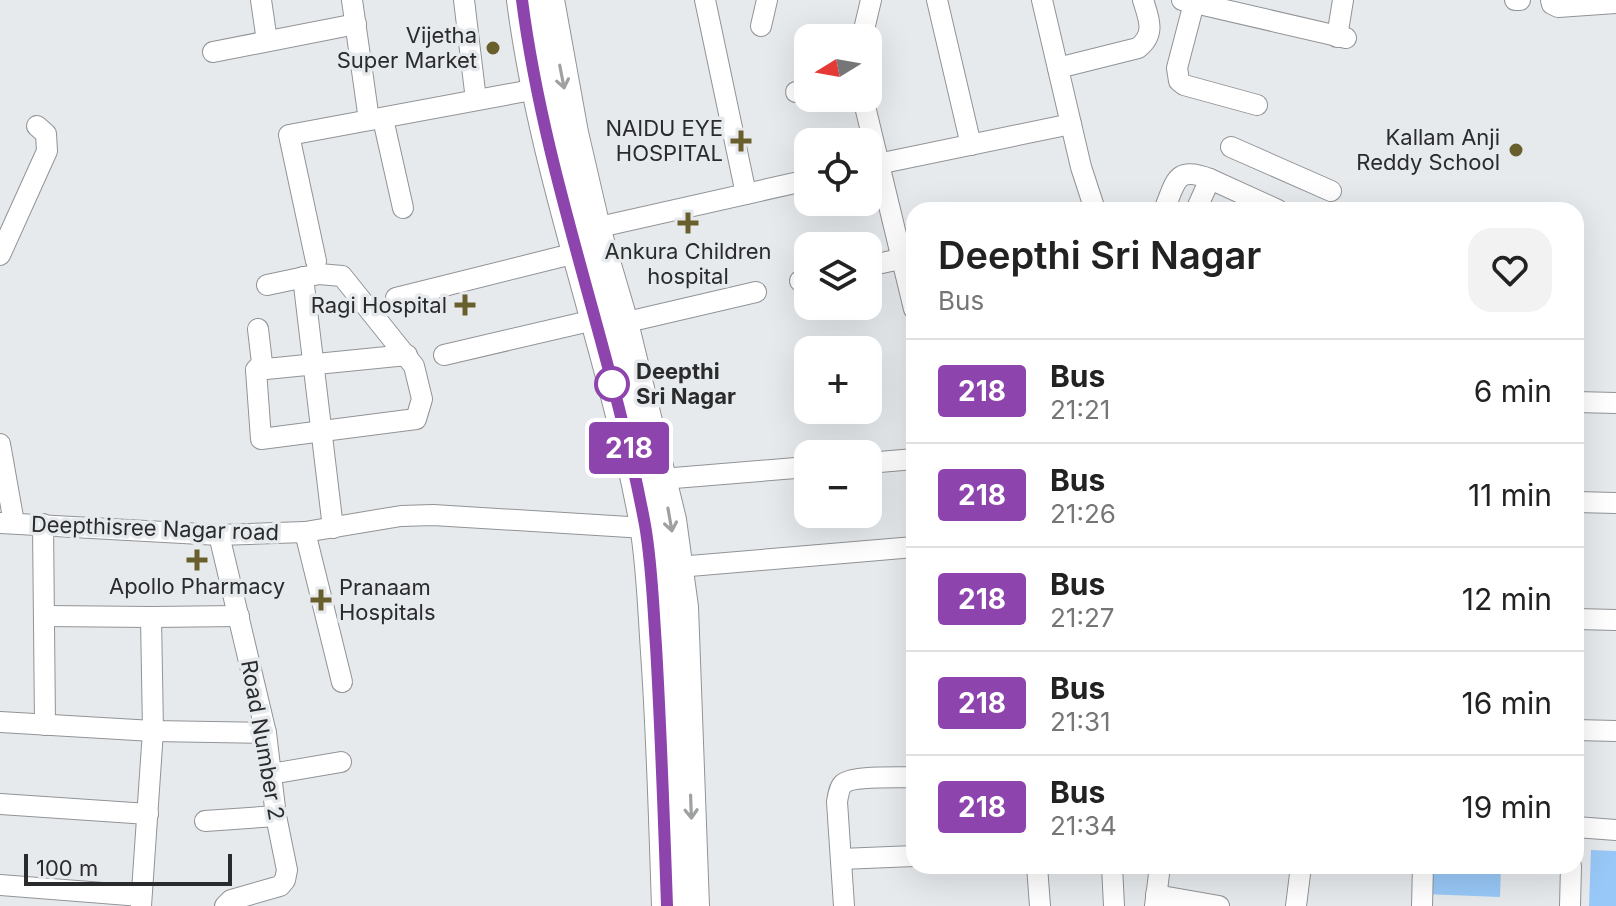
<!DOCTYPE html>
<html lang="en">
<head>
<meta charset="utf-8">
<style>
	body { margin:0; font-family:Inter,sans-serif; background:#f2f2f2; color:#222; height:100vh; display:flex; flex-direction:column; font-size:30px; white-space:nowrap }
	* { box-sizing:border-box; margin:0 }
	p { font-size:26px; color:#767676 }
	.icon { flex:none; width:44px; height:44px; fill:none; stroke:currentColor; stroke-width:2; stroke-linecap:round; stroke-linejoin:round }
	.map { position:relative; flex:1; overflow:hidden }
	.sheet { position:absolute; left:906px; top:202px; width:678px; height:672px; display:flex; flex-direction:column; background:#fff; border-radius:24px; box-shadow:0 8px 32px #0002 }
	.sheet>* { flex:none }
	.badge { padding:0 16px; border-radius:6px; font-size:28px; line-height:52px }
	.needle { width:52px; rotate:259deg }
	.tools { position:absolute; left:794px; top:24px; display:grid; gap:16px }
	.tools a { display:grid; place-items:center; width:88px; height:88px; border-radius:16px; background:#fff; box-shadow:0 8px 32px #0002; font-size:40px }
	.scale { position:absolute; left:24px; bottom:20px; width:208px; box-sizing:border-box; padding-left:8px; border:4px solid #2a2b2c; border-top:0; font-size:22px; line-height:28px; white-space:nowrap; color:#2a2b2c; -webkit-text-stroke:6px #e7eaed; paint-order:stroke }
	.map>.badge { position:absolute; translate:-50% -50%; box-shadow:0 0 0 4px #fff }
	.round { display:grid; place-items:center; flex:none; width:84px; height:84px; border-radius:24px; background:#f2f2f2 }
	.head { display:flex; align-items:center; justify-content:space-between; height:136px; padding:0 32px }
	h1 { font-size:38px; font-weight:600; line-height:60px }
	ul { padding:0; list-style:none }
	li { display:flex; align-items:center; gap:24px; height:104px; padding:0 32px; border-top:2px solid #e0e0e0 }
	li div { flex:1 }
	li b { display:block; font-size:30px }
	li em { font-style:normal }
	li .badge { min-width:88px; font-weight:700; text-align:center }
	.map>svg:first-child { display:block }
	.green { fill:#98c8f7 }
	.lines { fill:none; stroke-linecap:round; stroke-linejoin:round }
	.minor-casing { stroke:#919396; stroke-width:22 }
	.highway-casing { stroke:#919396; stroke-width:32 }
	.minor { stroke:#fff; stroke-width:20 }
	.highway { stroke:#fff; stroke-width:30 }
	.oneway { stroke:#9fa0a0 }
	.line-casing { stroke:#fff; stroke-width:18 }
	.line { stroke:#8e44ad; stroke-width:12 }
	.poi-dot { fill:#695f2c; stroke:#e7eaed; stroke-width:3 }
	.stop-dot { fill:#fff; stroke:#8e44ad; stroke-width:4 }
	.labels { text-anchor:middle; dominant-baseline:central; stroke-width:7; stroke-linejoin:round; paint-order:stroke }
	.poi-label { font-size:22px; fill:#2a2b2c; stroke:#e7eaed; text-anchor:end }
	.stop-label { font-size:22px; font-weight:bold; fill:#2a2b2c; stroke:#e7eaed; text-anchor:start }
	.street-label { font-size:22px; fill:#2a2b2c; stroke:#e7eaed }
</style>
</head>
<body>
<div class="map">
<svg width="1616" height="906" viewBox="0 0 1616 906">
	<rect width="100%" height="100%" fill="#e7eaed"/>
	<!-- green -->
	<g class="green">
		<path d="M 1591,850 L 1616,851 L 1616,906 L 1589,906 Z"/>
		<path d="M 1424,866 L 1501,866 L 1500,897 L 1423,894 Z"/>
	</g>
	<g class="lines">
		<defs>
			<g id="minor">
				<path d="M 261,0 L 267,41"/>
				<path d="M 352,0 L 369,120"/>
				<path d="M 464,0 L 476,100"/>
				<path d="M 705,0 L 746,194"/>
				<path d="M 937,0 L 971,145"/>
				<path d="M 1042,0 L 1081,167 L 1095,210"/>
				<path d="M 1182,0 L 1346,38"/>
				<path d="M 1515,0 L 1520,0"/>
				<path d="M 1551,0 L 1552,4 L 1558,7 L 1616,3"/>
				<path d="M 1194,3 L 1177,68 L 1179,81 L 1184,85 L 1257,105"/>
				<path d="M 761,26 L 767,0"/>
				<path d="M 1337,37 L 1343,0"/>
				<path d="M 862,38 L 871,0"/>
				<path d="M 213,52 L 356,24"/>
				<path d="M 1058,68 L 1138,48 C 1156,34 1149,19 1143,0"/>
				<path d="M 796,92 L 808,89"/>
				<path d="M 863,98 L 914,309"/>
				<path d="M 383,119 L 403,208"/>
				<path d="M 1231,147 L 1331,191"/>
				<path d="M 868,166 L 1071,124"/>
				<path d="M 1164,210 C 1176,182 1175,165 1210,179"/>
				<path d="M 1196,210 L 1210,179 L 1278,210"/>
				<path d="M 595,228 L 808,180"/>
				<path d="M 0,255 L 47,151 L 46,134 L 37,126"/>
				<path d="M 316,261 L 289,135 L 537,89"/>
				<path d="M 868,266 L 914,256"/>
				<path d="M 303,277 L 333,528"/>
				<path d="M 800,281 L 808,280"/>
				<path d="M 396,298 L 576,253"/>
				<path d="M 623,323 L 756,292"/>
				<path d="M 258,329 L 262,363 L 256,370 L 261,439 L 416,419 L 422,399 L 414,366 L 342,276 L 319,274 L 267,285"/>
				<path d="M 444,355 L 594,320"/>
				<path d="M 256,370 L 407,355"/>
				<path d="M 1576,402 L 1616,403"/>
				<path d="M 0,444 L 14,523"/>
				<path d="M 868,463 L 914,459"/>
				<path d="M 662,479 L 808,467"/>
				<path d="M 1576,502 L 1616,503"/>
				<path d="M 0,523 L 219,535 L 305,532 L 401,516 L 433,515 L 645,528"/>
				<path d="M 43,524 L 45,725"/>
				<path d="M 305,532 L 342,682"/>
				<path d="M 219,535 L 266,733 L 276,816 L 287,870 L 285,880 L 280,886 L 231,900 L 225,906"/>
				<path d="M 678,567 L 914,547"/>
				<path d="M 45,616 L 151,617 L 153,731 L 141,906"/>
				<path d="M 151,617 L 239,616"/>
				<path d="M 1576,619 L 1616,620"/>
				<path d="M 0,722 L 153,731 L 266,733"/>
				<path d="M 1576,730 L 1616,731"/>
				<path d="M 271,774 L 341,762"/>
				<path d="M 0,804 L 148,814"/>
				<path d="M 205,821 L 276,816"/>
				<path d="M 1576,827 L 1616,830"/>
				<path d="M 841,859 L 914,856"/>
				<path d="M 1037,866 L 1040,906"/>
				<path d="M 1112,866 L 1114,906"/>
				<path d="M 0,885 L 141,896"/>
				<path d="M 1156,895 L 1219,906"/>
				<path d="M 844,906 L 837,802 C 838,796 839,788 843,784 C 852,775 900,778 914,777"/>
				<path d="M 1155,906 L 1160,866"/>
				<path d="M 1296,906 L 1301,866"/>
				<path d="M 1422,906 L 1423,866"/>
				<path d="M 1570,906 L 1571,866"/>
			</g>
			<g id="highway">
				<path d="M 522,0 C 545,179 613,348 645,525 C 652,567 653,609 656,652 C 662,736 664,821 667,906"/>
				<path d="M 549,0 L 573,133 L 595,228 L 623,323 L 671,520 L 683,607 L 694,906"/>
			</g>
		</defs>
		<!-- minor casing -->
		<use href="#minor" class="minor-casing"/>
		<!-- highway casing -->
		<use href="#highway" class="highway-casing"/>
		<!-- minor -->
		<use href="#minor" class="minor"/>
		<!-- highway -->
		<use href="#highway" class="highway"/>
	</g>
	<!-- one-way arrows -->
	<defs><path id="oneway-shaft" d="M-6 0H5M1.5-3L5.5 0L1.5 3" fill="none" stroke-width="1.6" stroke-linecap="round" stroke-linejoin="round" transform="scale(2)"/></defs>
	<g class="oneway">
		<use href="#oneway-shaft" transform="translate(562 77) rotate(79)"/>
		<use href="#oneway-shaft" transform="translate(670 520) rotate(80)"/>
		<use href="#oneway-shaft" transform="translate(691 807) rotate(88)"/>
	</g>
	<g class="lines">
		<defs>
			<path id="line" d="M 522,0 C 545,179 612,348 645,525 C 652,565 653,605 656,646 C 661,732 664,819 667,906"/>
		</defs>
		<!-- line casing -->
		<use href="#line" class="line-casing"/>
		<!-- line -->
		<use href="#line" class="line"/>
	</g>
	<!-- markers -->
	<g class="poi-dot">
		<circle cx="493" cy="48" r="8"/>
		<path d="M737 129h8v8h8v8h-8v8h-8v-8h-8v-8h8z"/>
		<circle cx="1516" cy="150" r="8"/>
		<path d="M684 211h8v8h8v8h-8v8h-8v-8h-8v-8h8z"/>
		<path d="M461 293h8v8h8v8h-8v8h-8v-8h-8v-8h8z"/>
		<path d="M193 548h8v8h8v8h-8v8h-8v-8h-8v-8h8z"/>
		<path d="M317 588h8v8h8v8h-8v8h-8v-8h-8v-8h8z"/>
	</g>
	<circle class="stop-dot" cx="612" cy="384" r="16"/>
	<g class="labels">
		<!-- poi labels -->
		<g class="poi-label">
			<text x="477" y="35">Vijetha<tspan x="477" dy="25">Super Market</tspan></text>
			<text x="723" y="128">NAIDU EYE<tspan x="723" dy="25">HOSPITAL</tspan></text>
			<text x="1500" y="137">Kallam Anji<tspan x="1500" dy="25">Reddy School</tspan></text>
			<text x="688" y="251" text-anchor="middle">Ankura Children<tspan x="688" dy="25">hospital</tspan></text>
			<text x="447" y="305">Ragi Hospital</text>
			<text x="197" y="586" text-anchor="middle">Apollo Pharmacy</text>
			<text x="339" y="587" text-anchor="start">Pranaam<tspan x="339" dy="25">Hospitals</tspan></text>
		</g>
		<!-- stop labels -->
		<g class="stop-label">
			<text x="636" y="371">Deepthi<tspan x="636" dy="25">Sri Nagar</tspan></text>
		</g>
		<!-- street labels -->
		<g class="street-label">
			<text transform="translate(155 528) rotate(2)">Deepthisree Nagar road</text>
			<text transform="translate(263 740) rotate(80)">Road Number 2</text>
		</g>
	</g>
</svg>
<div class="tools">
<a><svg class="needle" viewBox="-14 -14 28 28"><path d="M0-13l5 13h-10z" fill="#e53935"/><path d="M0 13l5-13h-10z" fill="#767676"/></svg></a>
<a><svg class="icon" aria-label="locate" viewBox="0 0 24 24"><circle cx="12" cy="12" r="6"/><path d="M12 2v4M12 18v4M2 12h4M18 12h4"/></svg></a>
<a><svg class="icon" aria-label="layers" viewBox="0 0 24 24"><path d="M12 4l9 5-9 5-9-5zM3 14l9 5 9-5"/></svg></a>
<a>+</a>
<a>−</a>
</div>
<div class="scale">100 m</div>
<b class="badge" style="left:629px;top:448px;background:#8e44ad;color:#fff">218</b>
<section class="sheet">
<div class="head"><div><h1>Deepthi Sri Nagar</h1><p>Bus</p></div><a class="round"><svg class="icon" aria-label="heart" viewBox="0 0 24 24"><path d="M12 20l-8-8c-3-5 5-10 8-4 3-6 11-1 8 4z"/></svg></a></div>
<ul>
<li><span class="badge" style="background:#8e44ad;color:#fff">218</span><div><b>Bus</b><p>21:21</p></div><em>6 min</em></li>
<li><span class="badge" style="background:#8e44ad;color:#fff">218</span><div><b>Bus</b><p>21:26</p></div><em>11 min</em></li>
<li><span class="badge" style="background:#8e44ad;color:#fff">218</span><div><b>Bus</b><p>21:27</p></div><em>12 min</em></li>
<li><span class="badge" style="background:#8e44ad;color:#fff">218</span><div><b>Bus</b><p>21:31</p></div><em>16 min</em></li>
<li><span class="badge" style="background:#8e44ad;color:#fff">218</span><div><b>Bus</b><p>21:34</p></div><em>19 min</em></li>
</ul>
</section>
</div>
</body>
</html>
